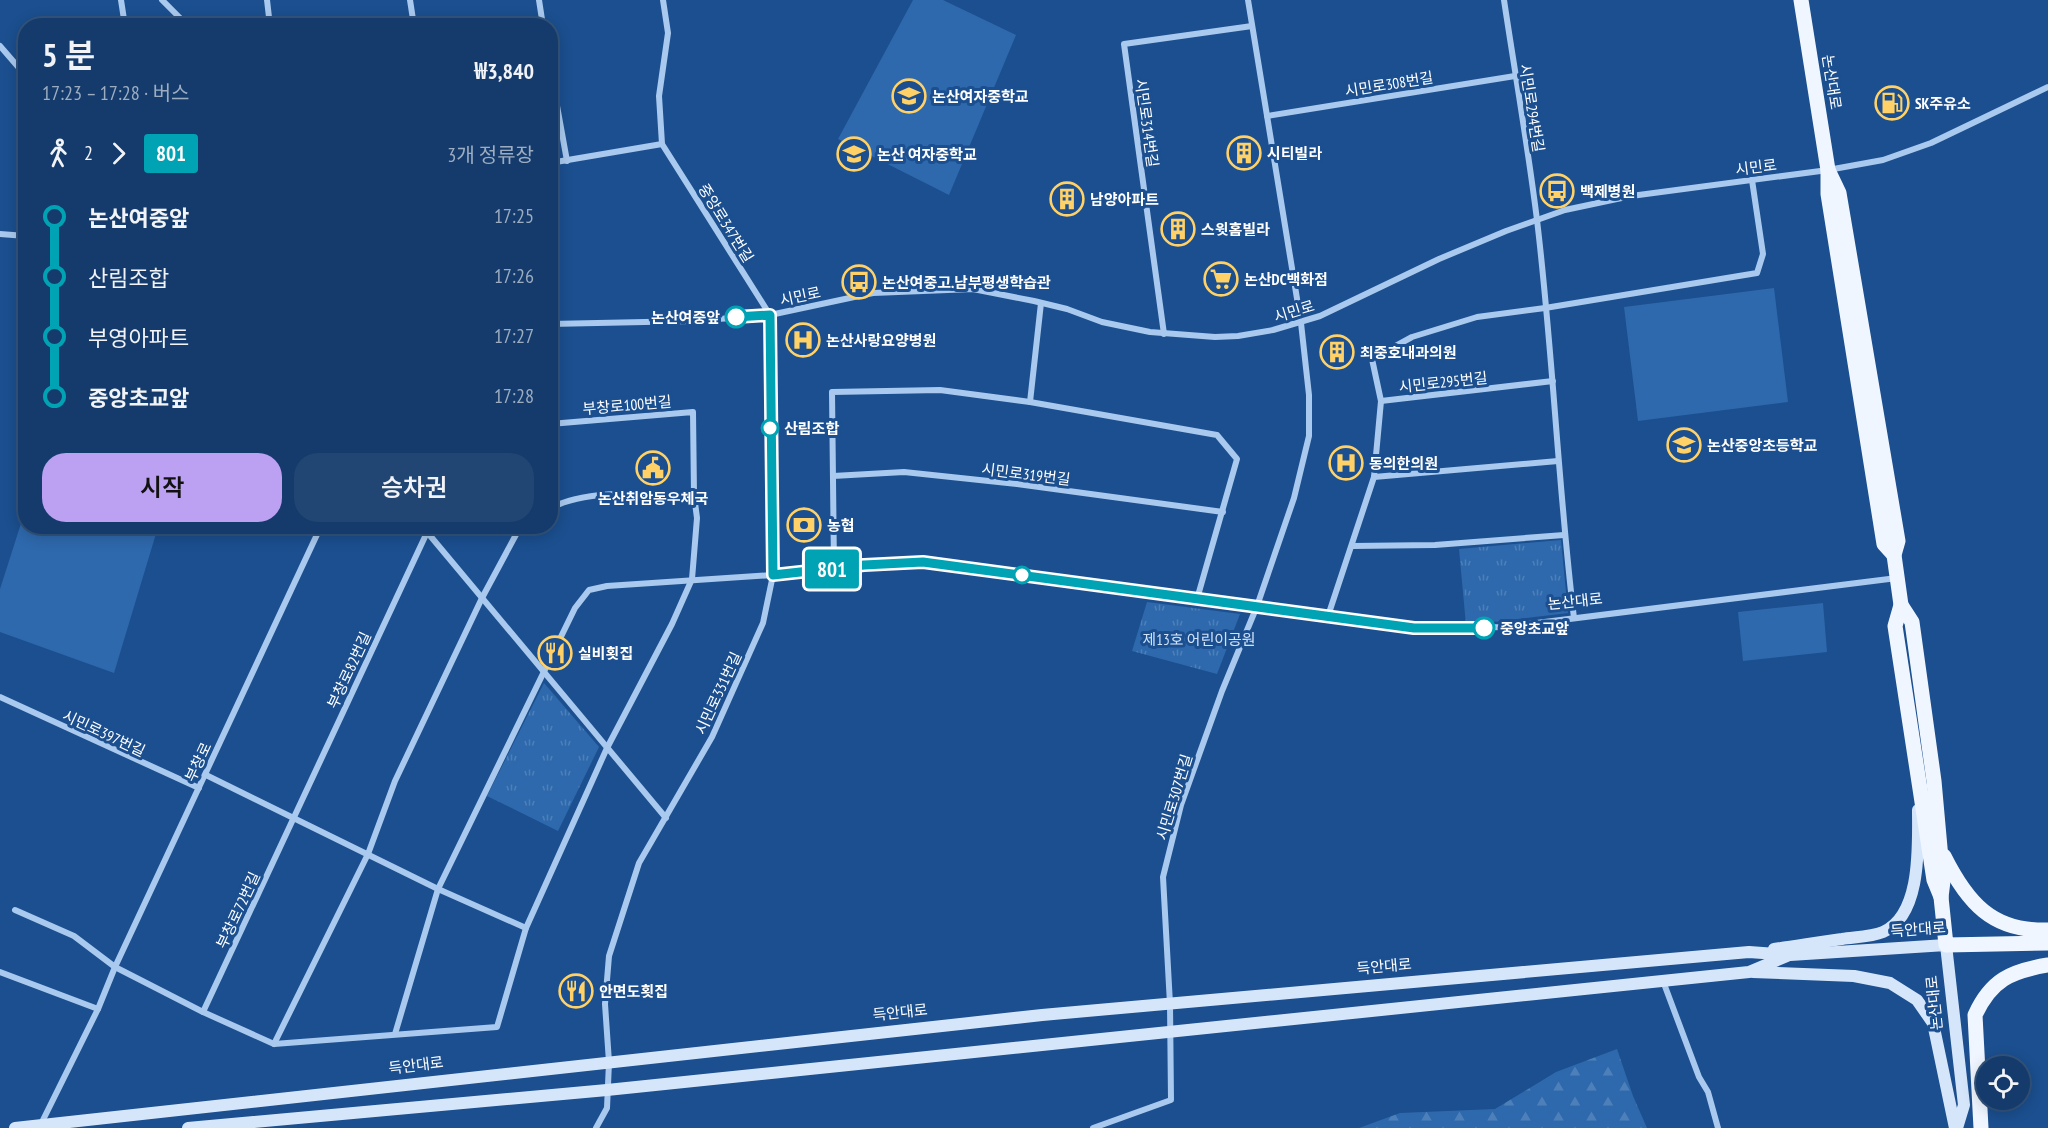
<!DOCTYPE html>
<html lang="ko">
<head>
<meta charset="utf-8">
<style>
	body { margin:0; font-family:"PT Sans Narrow","Noto Sans KR",sans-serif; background:#214673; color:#f1f3f6; height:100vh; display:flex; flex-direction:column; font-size:22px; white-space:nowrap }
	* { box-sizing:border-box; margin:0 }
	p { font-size:20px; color:#9dadc1 }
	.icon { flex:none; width:33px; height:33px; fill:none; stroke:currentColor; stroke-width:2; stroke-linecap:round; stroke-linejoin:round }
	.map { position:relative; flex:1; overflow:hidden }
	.side { position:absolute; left:18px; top:18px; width:540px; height:516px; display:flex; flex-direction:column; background:#143b6b; border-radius:24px; box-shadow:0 3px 15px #0003,0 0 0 2px #33557e }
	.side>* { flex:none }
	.badge { padding:0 12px; border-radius:4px; font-size:21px; line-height:39px }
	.controls { position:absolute; left:1976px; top:1056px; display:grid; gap:12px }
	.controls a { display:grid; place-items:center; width:54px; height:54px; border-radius:50%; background:#143b6b; box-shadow:0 3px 15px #0003,0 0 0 2px #33557e; font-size:30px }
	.map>.badge { position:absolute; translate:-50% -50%; box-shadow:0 0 0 3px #fff }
	.legs { display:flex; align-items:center; gap:9px; height:66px; padding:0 24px; font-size:20px }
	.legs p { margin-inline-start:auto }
	.head { display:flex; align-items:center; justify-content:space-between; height:102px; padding:0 24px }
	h1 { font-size:33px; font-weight:600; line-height:45px }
	.action { display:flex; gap:12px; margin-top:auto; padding:12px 24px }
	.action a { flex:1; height:69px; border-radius:24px; background:#bca0f2; color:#111; font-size:24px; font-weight:600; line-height:69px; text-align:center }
	.action a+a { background:#214673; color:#f1f3f6 }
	ul { padding:0 24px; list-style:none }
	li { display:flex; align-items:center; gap:21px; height:60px; font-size:22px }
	li i { display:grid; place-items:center; width:9px; height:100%; margin:0 8px; background:currentColor }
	li i::after { content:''; width:15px; height:15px; margin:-8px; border:4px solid; border-radius:50%; background:#143b6b }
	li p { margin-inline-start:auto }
	li:first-child i { background:linear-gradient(#0000 50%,currentColor 0) }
	li:last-child i { background:linear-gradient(currentColor 50%,#0000 0) }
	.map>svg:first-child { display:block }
	.grass { fill:#2e69ad }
	.forest { fill:url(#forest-firs) }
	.park { fill:url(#park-tufts) }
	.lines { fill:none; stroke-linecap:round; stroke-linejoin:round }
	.street { stroke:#a9c9ee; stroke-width:6 }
	.secondary { stroke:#d6e6fa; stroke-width:12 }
	.primary { stroke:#f0f6ff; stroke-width:15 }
	.line-1-casing { stroke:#fff; stroke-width:14 }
	.line-1 { stroke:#00a3b4; stroke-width:9 }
	.stop-1-dot { fill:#fff; stroke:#00a3b4; stroke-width:3 }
	.labels { text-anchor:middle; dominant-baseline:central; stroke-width:6; stroke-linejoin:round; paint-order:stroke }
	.street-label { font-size:15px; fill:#fff; stroke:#1b4f8f }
	.poi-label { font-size:15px; font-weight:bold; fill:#fff; stroke:#1b4f8f; text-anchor:start }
	.stop-label { font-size:15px; font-weight:bold; fill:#fff; stroke:#1b4f8f; text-anchor:start }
	.park-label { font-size:15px; fill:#cfe3fa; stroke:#1b4f8f }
</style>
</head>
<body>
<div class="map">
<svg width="2048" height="1128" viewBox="0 0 2048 1128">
	<defs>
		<pattern id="forest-firs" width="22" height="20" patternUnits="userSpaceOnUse" patternTransform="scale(1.5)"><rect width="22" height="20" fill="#2e69ad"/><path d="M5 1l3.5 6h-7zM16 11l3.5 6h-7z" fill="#4d80b9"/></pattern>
		<pattern id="park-tufts" width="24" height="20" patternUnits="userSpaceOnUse" patternTransform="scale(1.5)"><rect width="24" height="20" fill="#2e69ad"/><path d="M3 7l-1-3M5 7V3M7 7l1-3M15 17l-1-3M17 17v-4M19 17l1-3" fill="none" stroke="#4d80b9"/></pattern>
	</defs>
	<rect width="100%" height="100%" fill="#1b4f8f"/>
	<!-- grass -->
	<g class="grass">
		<path d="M 913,0 L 943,0 L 1016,35 L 949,195 L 838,139 Z"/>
		<path d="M 1774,288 L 1788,402 L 1638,421 L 1624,307 Z"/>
		<path d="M 25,511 L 26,526 L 158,527 L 114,673 L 0,632 L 0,589 Z"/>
		<path d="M 1823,603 L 1827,652 L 1743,661 L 1738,612 Z"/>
	</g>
	<!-- forest -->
	<path class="forest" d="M 1617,1049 L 1633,1096 L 1647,1128 L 1359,1128 L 1400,1113 L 1495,1109 L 1556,1072 Z"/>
	<!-- park -->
	<g class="park">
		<path d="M 1561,540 L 1568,613 L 1466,625 L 1459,549 Z"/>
		<path d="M 1147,602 L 1240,614 L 1217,674 L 1132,651 Z"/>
		<path d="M 544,683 L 599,747 L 558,831 L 487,796 Z"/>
	</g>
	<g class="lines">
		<!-- street -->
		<g class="street">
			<path d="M 121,0 L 125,26"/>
			<path d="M 162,0 L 188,26"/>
			<path d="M 267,0 L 270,26"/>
			<path d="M 410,0 L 414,26"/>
			<path d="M 539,0 L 543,26"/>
			<path d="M 663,0 L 668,33 L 659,96 L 662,144 L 770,315"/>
			<path d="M 1504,0 C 1515,73 1528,147 1537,220 C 1553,353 1558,486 1574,618"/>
			<path d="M 0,46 L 26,76"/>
			<path d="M 550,67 L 567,161"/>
			<path d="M 1267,116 L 1515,76"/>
			<path d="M 550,163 L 662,144"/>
			<path d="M 0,234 L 26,236"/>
			<path d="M 550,324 L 692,321 L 770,315 L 873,293 L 973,289 L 1034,301 L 1067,309 L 1102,322 L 1150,332 L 1215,337 L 1238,336 L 1273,330 L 1320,316 L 1439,259 L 1506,231 L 1565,210 L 1631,196 L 1828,170 L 1883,160 L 1931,143 L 2048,87"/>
			<path d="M 1164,334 L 1124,44 L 1252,26"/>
			<path d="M 1381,401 L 1553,381"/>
			<path d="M 1030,402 L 1041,303"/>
			<path d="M 833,476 L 904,472 L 1017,484 L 1223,512"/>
			<path d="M 1374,477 L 1558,461"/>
			<path d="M 550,509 C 583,488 656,494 694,495"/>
			<path d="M 422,526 L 666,818"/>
			<path d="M 1352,546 L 1435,545 L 1564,535"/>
			<path d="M 834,568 L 832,392 L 940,390 L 1030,402 L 1217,435 L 1237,459 L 1197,599"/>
			<path d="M 1328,616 L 1374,477 L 1381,401 L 1372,359 L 1412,337 L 1477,317 L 1545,308 L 1757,273 L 1763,254 L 1752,180"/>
			<path d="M 0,697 L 199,788"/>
			<path d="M 206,775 L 438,889 L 526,928"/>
			<path d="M 15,910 L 74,936 L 115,967 L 203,1012 L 274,1044 L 497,1027 L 526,928 L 607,748 L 672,624 L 692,579 L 697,518 L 694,495 L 693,412 L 550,424"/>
			<path d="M 0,972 L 98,1009"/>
			<path d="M 1663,981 L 1699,1077 L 1708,1092 L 1718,1128"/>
			<path d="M 203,1012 L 430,526"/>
			<path d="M 395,1034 L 438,889 L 575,608 L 589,590 L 607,586 L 773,575 L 864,565 L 923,562 L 1414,629 L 1505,627 L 1897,578"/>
			<path d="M 274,1044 L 368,854 L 395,781 L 482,598 L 519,529 L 523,526"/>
			<path d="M 40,1126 L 98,1009 L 115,967 L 321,526"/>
			<path d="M 596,1128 L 607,1108 L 609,1062 L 605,1004 L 609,956 L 639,863 L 712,737 L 763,623 L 773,575 L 770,315"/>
			<path d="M 1093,1128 L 1171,1100 L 1170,1004 L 1163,877 L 1181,805 L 1222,691 L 1257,606 L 1294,498 L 1309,436 L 1309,395 L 1301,323 L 1248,0"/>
		</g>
		<!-- secondary -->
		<g class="secondary">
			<path d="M 1774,949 C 1796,946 1819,942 1842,939 C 1855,937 1871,937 1883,932 C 1922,915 1918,845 1918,810"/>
			<path d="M 1753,972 L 1854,976 L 1890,983 L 1917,1000 L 1933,1023 L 1955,1128"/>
			<path d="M 15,1128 L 1042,1015 L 1749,952 L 1790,955 L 1946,945 L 1964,1105 L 1957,1128"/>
			<path d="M 188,1128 L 607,1090 L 1749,972 L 1787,956"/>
		</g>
		<!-- primary -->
		<g class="primary">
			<path d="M 1801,0 L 1828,170 L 1828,194 L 1884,544 L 1894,555"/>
			<path d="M 1828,170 L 1839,193 L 1898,541 L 1894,555 L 1901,605 L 1895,626 L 1934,880 L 1941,897"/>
			<path d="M 1901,605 L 1912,622 L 1934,781 L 1943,881 L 1941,897 L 1946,945 L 2048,943"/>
			<path d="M 1944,856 C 1967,902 1992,932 2048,930"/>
			<path d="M 1981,1128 L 1975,1015 C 1991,980 2011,971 2048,965"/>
		</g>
	</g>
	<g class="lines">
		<defs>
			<path id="line-1" d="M 736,317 L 770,315 L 773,575 L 864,565 L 923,562 L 1414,628 L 1484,628"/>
		</defs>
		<!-- line-1 casing -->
		<use href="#line-1" class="line-1-casing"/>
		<!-- line-1 -->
		<use href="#line-1" class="line-1"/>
	</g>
	<!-- icons -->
	<defs>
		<symbol id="school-ring" viewBox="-11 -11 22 22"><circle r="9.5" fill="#1b4f8f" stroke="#ffd166" stroke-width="1.5"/><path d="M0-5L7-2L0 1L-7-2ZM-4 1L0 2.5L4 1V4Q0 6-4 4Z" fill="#ffd166"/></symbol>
		<symbol id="fuel-ring" viewBox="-11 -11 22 22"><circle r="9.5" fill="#1b4f8f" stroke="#ffd166" stroke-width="1.5"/><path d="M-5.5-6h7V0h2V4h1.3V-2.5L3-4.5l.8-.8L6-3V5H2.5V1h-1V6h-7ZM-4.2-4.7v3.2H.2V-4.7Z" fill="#ffd166"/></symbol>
		<symbol id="building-ring" viewBox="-11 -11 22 22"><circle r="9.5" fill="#1b4f8f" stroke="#ffd166" stroke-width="1.5"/><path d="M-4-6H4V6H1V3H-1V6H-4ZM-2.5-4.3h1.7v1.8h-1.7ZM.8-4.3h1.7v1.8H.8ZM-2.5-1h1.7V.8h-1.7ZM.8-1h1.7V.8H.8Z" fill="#ffd166"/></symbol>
		<symbol id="bus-ring" viewBox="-11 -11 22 22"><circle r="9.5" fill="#1b4f8f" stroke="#ffd166" stroke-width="1.5"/><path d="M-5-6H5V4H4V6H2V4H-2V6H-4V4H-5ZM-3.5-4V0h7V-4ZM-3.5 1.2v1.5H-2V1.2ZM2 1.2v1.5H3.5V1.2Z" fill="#ffd166"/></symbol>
		<symbol id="supermarket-ring" viewBox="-11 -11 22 22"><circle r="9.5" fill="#1b4f8f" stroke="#ffd166" stroke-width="1.5"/><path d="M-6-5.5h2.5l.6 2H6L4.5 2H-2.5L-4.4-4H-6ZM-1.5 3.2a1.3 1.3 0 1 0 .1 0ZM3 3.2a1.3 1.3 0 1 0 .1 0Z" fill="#ffd166"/></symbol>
		<symbol id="hospital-ring" viewBox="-11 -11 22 22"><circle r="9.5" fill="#1b4f8f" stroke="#ffd166" stroke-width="1.5"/><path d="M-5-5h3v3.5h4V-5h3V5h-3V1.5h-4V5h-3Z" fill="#ffd166"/></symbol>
		<symbol id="civic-ring" viewBox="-11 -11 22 22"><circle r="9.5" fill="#1b4f8f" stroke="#ffd166" stroke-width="1.5"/><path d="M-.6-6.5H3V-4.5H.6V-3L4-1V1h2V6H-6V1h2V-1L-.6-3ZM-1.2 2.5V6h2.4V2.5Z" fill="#ffd166"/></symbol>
		<symbol id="bank-ring" viewBox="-11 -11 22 22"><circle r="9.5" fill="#1b4f8f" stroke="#ffd166" stroke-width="1.5"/><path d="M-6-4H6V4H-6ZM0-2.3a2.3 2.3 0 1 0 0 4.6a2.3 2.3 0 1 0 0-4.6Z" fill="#ffd166"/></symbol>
		<symbol id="restaurant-ring" viewBox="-11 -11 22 22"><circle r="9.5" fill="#1b4f8f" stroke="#ffd166" stroke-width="1.5"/><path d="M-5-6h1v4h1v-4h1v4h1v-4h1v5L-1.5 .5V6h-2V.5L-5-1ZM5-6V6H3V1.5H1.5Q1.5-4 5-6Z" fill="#ffd166"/></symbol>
	</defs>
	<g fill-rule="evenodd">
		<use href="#school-ring" x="890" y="77" width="38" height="38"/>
		<use href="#fuel-ring" x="1873" y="84" width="38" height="38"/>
		<use href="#building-ring" x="1225" y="134" width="38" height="38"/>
		<use href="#school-ring" x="835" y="135" width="38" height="38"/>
		<use href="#bus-ring" x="1538" y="172" width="38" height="38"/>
		<use href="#building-ring" x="1048" y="180" width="38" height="38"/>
		<use href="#building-ring" x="1159" y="210" width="38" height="38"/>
		<use href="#supermarket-ring" x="1202" y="260" width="38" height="38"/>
		<use href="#bus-ring" x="840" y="263" width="38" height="38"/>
		<use href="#hospital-ring" x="784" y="321" width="38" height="38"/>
		<use href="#building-ring" x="1318" y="333" width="38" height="38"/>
		<use href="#school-ring" x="1665" y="426" width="38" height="38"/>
		<use href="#hospital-ring" x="1327" y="444" width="38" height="38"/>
		<use href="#civic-ring" x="634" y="449" width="38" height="38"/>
		<use href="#bank-ring" x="785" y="506" width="38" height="38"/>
		<use href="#restaurant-ring" x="536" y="634" width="38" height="38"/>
		<use href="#restaurant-ring" x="557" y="972" width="38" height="38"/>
	</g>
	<!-- markers -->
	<g class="stop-1-dot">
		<circle cx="736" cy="317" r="10"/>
		<circle cx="770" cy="428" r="8"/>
		<circle cx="1022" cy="575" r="8"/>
		<circle cx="1484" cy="628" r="10"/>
	</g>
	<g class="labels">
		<!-- street labels -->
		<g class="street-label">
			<text transform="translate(1832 82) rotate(81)">논산대로</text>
			<text transform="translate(1389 84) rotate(-9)">시민로308번길</text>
			<text transform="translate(1532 108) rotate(81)">시민로294번길</text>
			<text transform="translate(1147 123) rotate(82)">시민로314번길</text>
			<text transform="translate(1756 167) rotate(-7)">시민로</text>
			<text transform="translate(726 223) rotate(58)">중앙로347번길</text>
			<text transform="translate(800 296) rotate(-12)">시민로</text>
			<text transform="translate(1294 311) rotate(-17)">시민로</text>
			<text transform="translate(1443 382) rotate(-6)">시민로295번길</text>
			<text transform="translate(627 405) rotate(-5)">부창로100번길</text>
			<text transform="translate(1026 474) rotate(7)">시민로319번길</text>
			<text transform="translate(1575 601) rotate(-6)">논산대로</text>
			<text transform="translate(349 670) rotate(-65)">부창로82번길</text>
			<text transform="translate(718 693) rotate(-65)">시민로331번길</text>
			<text transform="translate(104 733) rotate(25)">시민로397번길</text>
			<text transform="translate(198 762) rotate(-65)">부창로</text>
			<text transform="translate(1174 797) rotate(-73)">시민로307번길</text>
			<text transform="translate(238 910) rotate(-65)">부창로72번길</text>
			<text transform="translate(1918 929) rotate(-4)">득안대로</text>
			<text transform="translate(1384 966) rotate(-5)">득안대로</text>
			<text transform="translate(1934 1003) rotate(-96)">논산대로</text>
			<text transform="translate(900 1012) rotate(-6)">득안대로</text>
			<text transform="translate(416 1065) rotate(-7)">득안대로</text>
		</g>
		<!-- poi labels -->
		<g class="poi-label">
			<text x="932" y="96">논산여자중학교</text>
			<text x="1915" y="103">SK주유소</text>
			<text x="1267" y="153">시티빌라</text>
			<text x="877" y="154">논산 여자중학교</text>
			<text x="1580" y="191">백제병원</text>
			<text x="1090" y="199">남양아파트</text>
			<text x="1201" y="229">스윗홈빌라</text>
			<text x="1244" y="279">논산DC백화점</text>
			<text x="882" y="282">논산여중고.남부평생학습관</text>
			<text x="826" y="340">논산사랑요양병원</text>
			<text x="1360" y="352">최중호내과의원</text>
			<text x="1707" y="445">논산중앙초등학교</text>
			<text x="1369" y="463">동의한의원</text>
			<text x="653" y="498" text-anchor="middle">논산취암동우체국</text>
			<text x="827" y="525">농협</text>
			<text x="578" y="653">실비횟집</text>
			<text x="599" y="991">안면도횟집</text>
		</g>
		<!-- stop labels -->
		<g class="stop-label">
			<text x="720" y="317" text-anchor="end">논산여중앞</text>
			<text x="784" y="428">산림조합</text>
			<text x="1500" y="628">중앙초교앞</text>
		</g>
		<!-- park labels -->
		<g class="park-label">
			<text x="1199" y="639">제13호 어린이공원</text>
		</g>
	</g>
</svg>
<div class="controls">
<a><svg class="icon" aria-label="locate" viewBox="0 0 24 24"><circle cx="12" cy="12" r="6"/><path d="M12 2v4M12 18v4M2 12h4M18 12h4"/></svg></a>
</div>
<b class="badge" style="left:832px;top:569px;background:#00a3b4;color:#fff">801</b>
<section class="side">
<div class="head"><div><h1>5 분</h1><p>17:23 – 17:28 · 버스</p></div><b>₩3,840</b></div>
<div class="legs"><svg class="icon" aria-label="walk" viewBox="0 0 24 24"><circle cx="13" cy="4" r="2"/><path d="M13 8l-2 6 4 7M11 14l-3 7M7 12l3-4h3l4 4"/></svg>2<svg class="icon" aria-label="forward" viewBox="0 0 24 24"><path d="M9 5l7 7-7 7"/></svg><b class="badge" style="background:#00a3b4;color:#fff">801</b><p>3개 정류장</p></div>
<ul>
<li><i style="color:#00a3b4"></i><b>논산여중앞</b><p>17:25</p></li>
<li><i style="color:#00a3b4"></i><span>산림조합</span><p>17:26</p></li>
<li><i style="color:#00a3b4"></i><span>부영아파트</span><p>17:27</p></li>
<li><i style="color:#00a3b4"></i><b>중앙초교앞</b><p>17:28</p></li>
</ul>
<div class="action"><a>시작</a><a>승차권</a></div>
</section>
</div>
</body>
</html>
